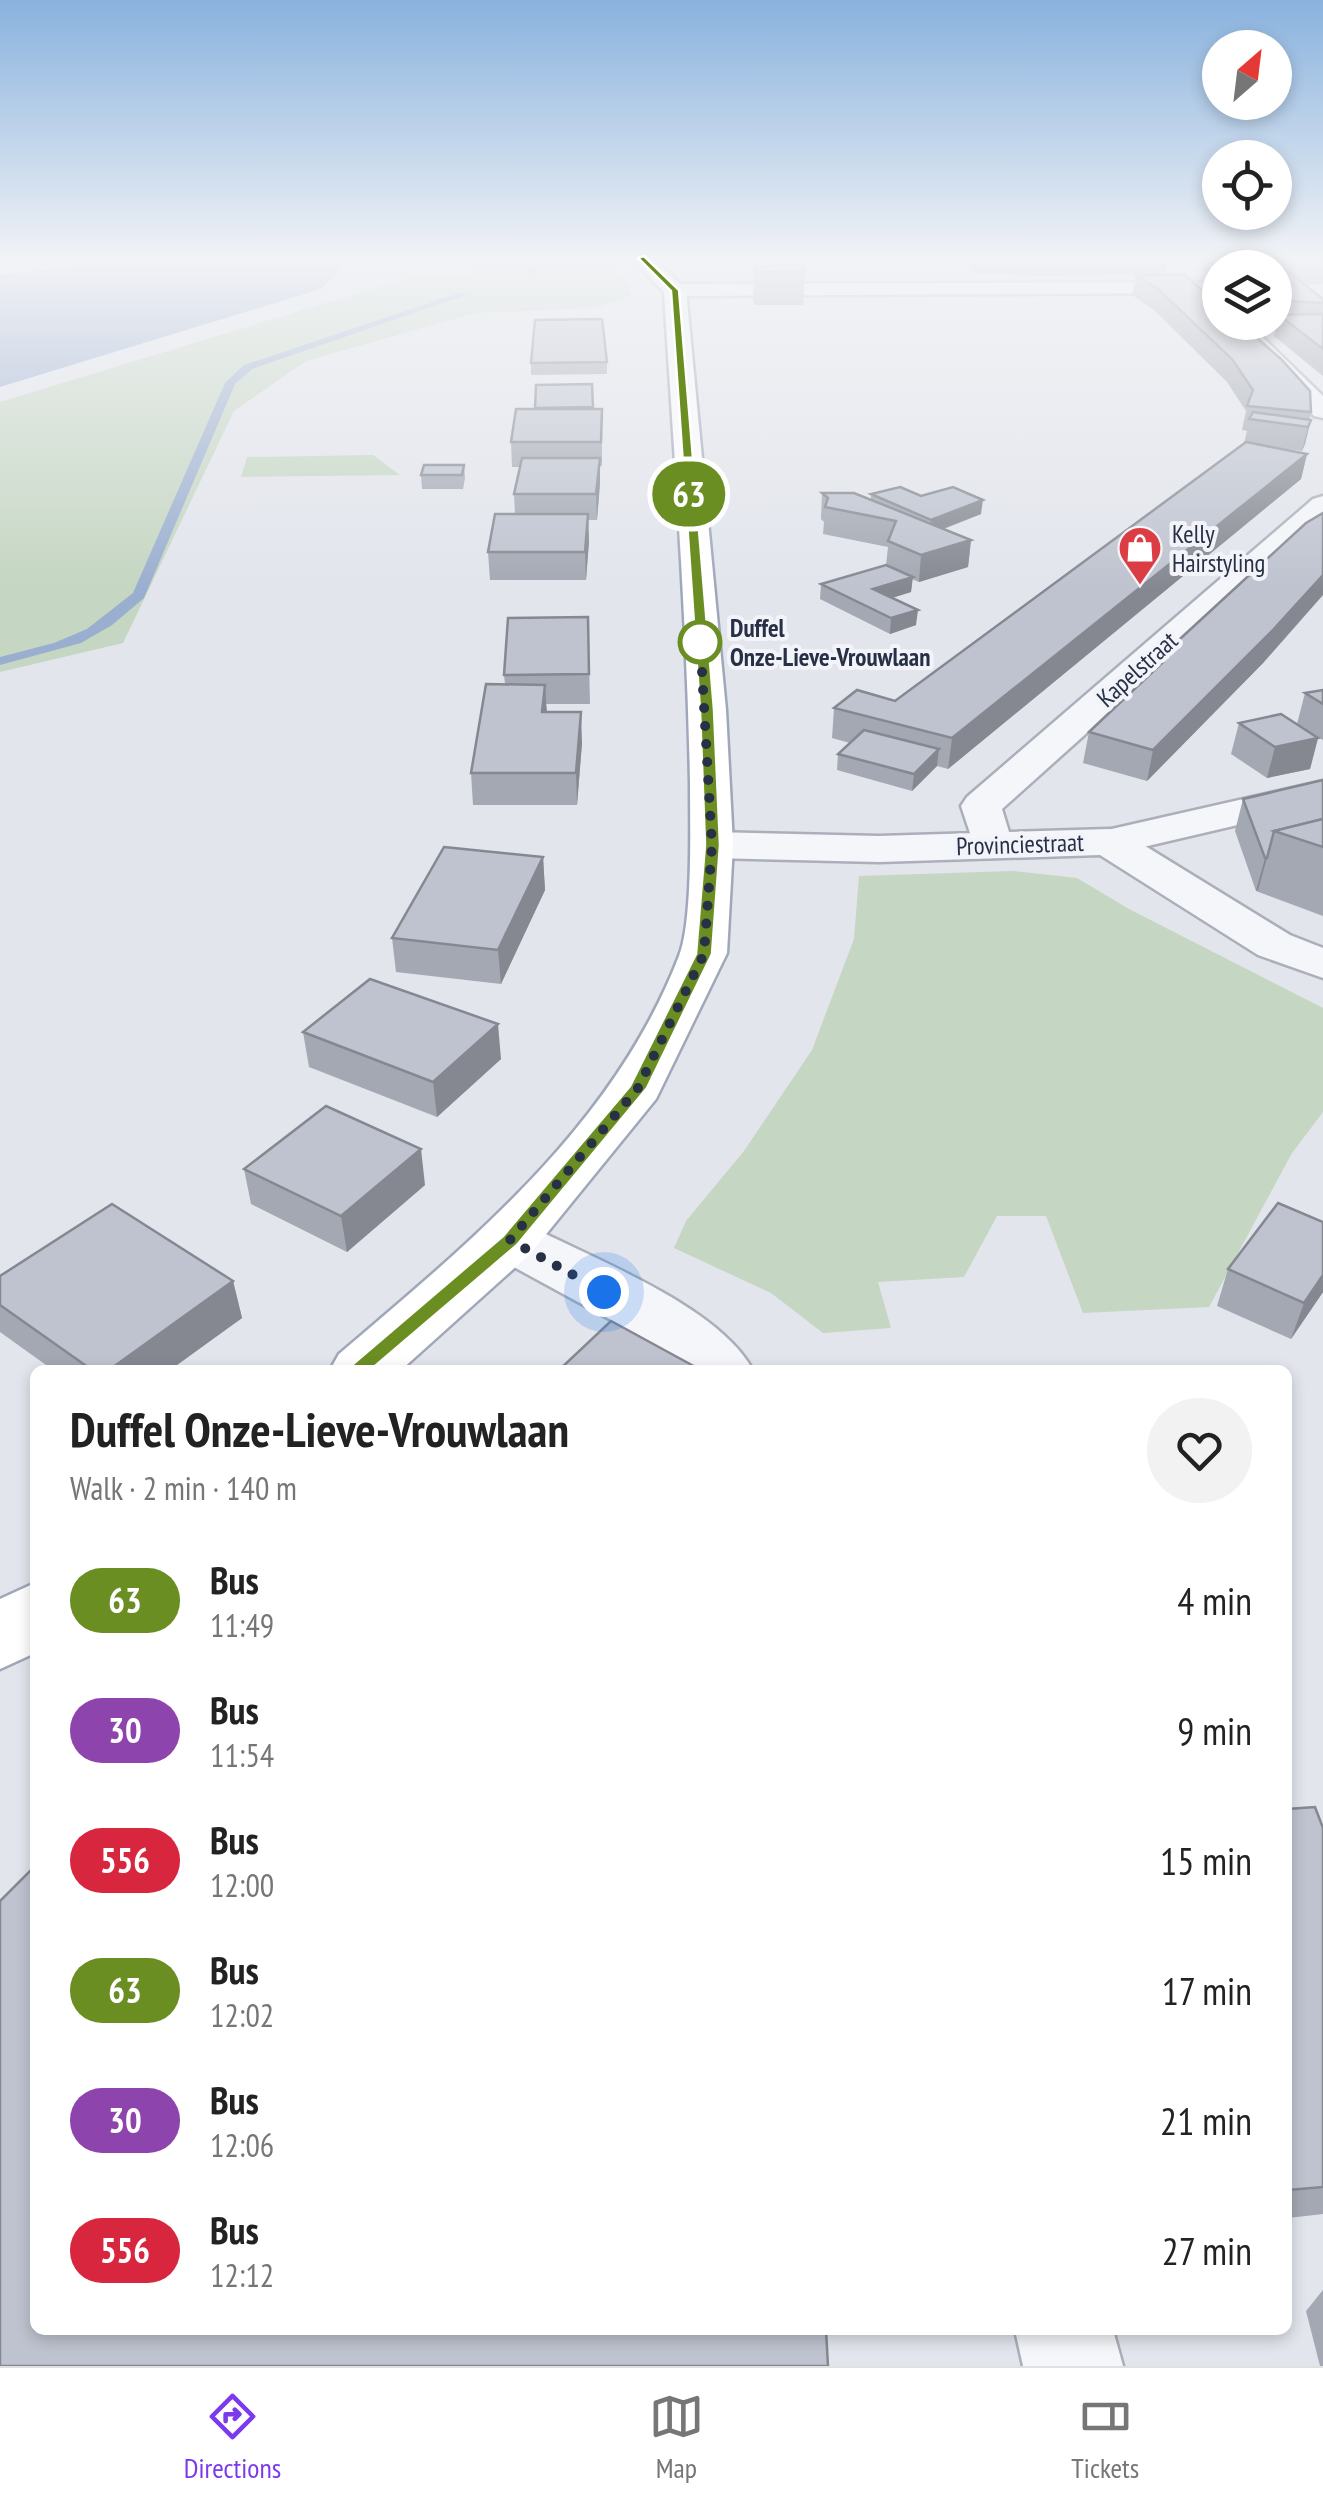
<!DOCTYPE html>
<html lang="en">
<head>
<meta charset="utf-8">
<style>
	body { margin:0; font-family:"PT Sans Narrow",sans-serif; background:#f2f2f2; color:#222; height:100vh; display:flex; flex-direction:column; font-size:38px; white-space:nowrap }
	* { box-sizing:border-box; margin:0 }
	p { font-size:32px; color:#767676 }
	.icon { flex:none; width:55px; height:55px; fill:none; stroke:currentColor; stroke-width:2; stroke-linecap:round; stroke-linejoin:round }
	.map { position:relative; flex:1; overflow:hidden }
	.details { position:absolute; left:30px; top:1365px; width:1262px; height:970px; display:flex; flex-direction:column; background:#fff; border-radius:15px; box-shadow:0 5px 15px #0003 }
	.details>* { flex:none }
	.badge { padding:0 20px; border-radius:32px; font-size:35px; line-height:65px }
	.needle { width:65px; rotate:28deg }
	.fabs { position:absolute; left:1202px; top:30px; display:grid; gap:20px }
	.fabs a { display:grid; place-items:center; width:90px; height:90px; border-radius:50%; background:#fff; box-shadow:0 5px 15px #0003; font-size:50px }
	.you { position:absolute; width:50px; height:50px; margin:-25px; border:8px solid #fff; border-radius:50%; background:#1a73e8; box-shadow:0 0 0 15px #1a73e833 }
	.map>.badge { position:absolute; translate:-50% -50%; box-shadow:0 0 0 5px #fff }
	.round { display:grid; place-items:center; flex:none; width:105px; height:105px; border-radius:52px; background:#f2f2f2 }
	.headline { display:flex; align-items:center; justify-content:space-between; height:170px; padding:0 40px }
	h1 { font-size:48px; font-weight:600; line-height:75px }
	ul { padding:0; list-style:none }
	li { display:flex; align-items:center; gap:30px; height:130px; padding:0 40px }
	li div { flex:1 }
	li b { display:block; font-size:38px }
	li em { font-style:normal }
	li .badge { min-width:110px; font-weight:700; text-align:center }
	.tabs { display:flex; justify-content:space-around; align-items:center; height:140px; border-top:2px solid #e0e0e0; background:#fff; font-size:28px; color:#767676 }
	.tabs a { display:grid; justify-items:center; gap:5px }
	.tabs .on { color:#7c3aed }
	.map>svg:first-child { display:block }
	.green { fill:#c5d6c2 }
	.water { fill:#9aaecf }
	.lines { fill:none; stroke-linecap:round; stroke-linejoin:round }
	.stream { fill:#9aaecf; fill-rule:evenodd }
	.minor-casing { stroke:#aaafba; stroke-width:5 }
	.tertiary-casing { stroke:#aaafba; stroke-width:5 }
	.primary-casing { stroke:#a0a7b9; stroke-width:5 }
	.minor { fill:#f5f6f9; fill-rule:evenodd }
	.tertiary { fill:#f5f6f9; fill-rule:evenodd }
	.primary { fill:#fff; fill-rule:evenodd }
	.wall { fill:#a3a8b2 }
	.shaded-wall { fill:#858891 }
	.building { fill:#bec3cf; stroke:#858891; stroke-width:2.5 }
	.line { fill:#6b8e23; stroke:#fff; stroke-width:2.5 }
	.walk { stroke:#283046; stroke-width:10; stroke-dasharray:0 18 }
	.stop-dot { fill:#fff; stroke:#6b8e23; stroke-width:5 }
	.labels { text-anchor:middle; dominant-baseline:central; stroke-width:8; stroke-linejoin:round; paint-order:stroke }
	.far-poi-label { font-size:25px; fill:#283046; stroke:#f2f4f9; text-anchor:start }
	.far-stop-label { font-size:25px; font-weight:bold; fill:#283046; stroke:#f2f4f9; text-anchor:start }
	.far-street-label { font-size:25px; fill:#283046; stroke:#f2f4f9 }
</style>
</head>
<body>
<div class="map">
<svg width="1323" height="2366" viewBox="0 0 1323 2366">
	<rect width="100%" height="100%" fill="#e2e5ec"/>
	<!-- green -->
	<g class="green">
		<path d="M 445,258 L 599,258 L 628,283 L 632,295 L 595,308 L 475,313 L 306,361 L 234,411 L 123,643 L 0,672 L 0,402 L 408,278 L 474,276 L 469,266 Z"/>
		<path d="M 373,455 L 400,475 L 241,477 L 247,457 Z"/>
		<path d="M 1013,871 L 1077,878 L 1129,909 L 1323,1008 L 1323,1112 L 1292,1153 L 1209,1307 L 1083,1313 L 1046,1216 L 997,1216 L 964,1277 L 878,1282 L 891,1328 L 823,1333 L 771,1293 L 674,1248 L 686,1221 L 744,1151 L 812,1050 L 854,939 L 859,876 Z"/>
	</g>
	<!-- water -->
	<path class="water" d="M 146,258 L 352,258 L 321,289 L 0,387 L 0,275 Z"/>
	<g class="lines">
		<!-- stream -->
		<g class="stream">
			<path d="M 519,258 L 537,263 L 535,275 L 529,275 L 530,266 Z"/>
			<path d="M 459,293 L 466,295 L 252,369 L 235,384 L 144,598 L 112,625 L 81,643 L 0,665 L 0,657 L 54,643 L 87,629 L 133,593 L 225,383 L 244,365 Z"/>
		</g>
		<defs>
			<g id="minor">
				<path d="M 1199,282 L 1207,283 L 1207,293 L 675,296 L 664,290 L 675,284 Z"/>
				<path d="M 1222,322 L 1247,322 L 1323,396 L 1323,418 L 1314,416 Z"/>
				<path d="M 1323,496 L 1323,521 L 1002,809 L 1013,845 L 1007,854 L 992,858 L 977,854 L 961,806 L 967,797 L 1313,499 Z"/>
				<path d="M 1323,781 L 1323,805 L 1109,855 L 1094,851 L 1088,842 L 1094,833 Z"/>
				<path d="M 510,1221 L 530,1226 C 595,1260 717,1305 753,1370 L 681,1370 L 646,1339 L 490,1254 L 481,1240 L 490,1226 Z"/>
				<path d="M 1015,2330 L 1113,2330 L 1123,2366 L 1023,2366 Z"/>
			</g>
			<path id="tertiary" d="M 1109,829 L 1124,833 L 1290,935 L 1323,948 L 1323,978 L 1258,955 L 1100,855 L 879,862 L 712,858 L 697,854 L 691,845 L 697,836 L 712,832 L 879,836 Z"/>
			<g id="primary">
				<path d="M 631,258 L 653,258 L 686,290 L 726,710 L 733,845 L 727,953 L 656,1099 L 530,1254 L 401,1370 L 330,1370 L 339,1354 C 473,1240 614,1125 679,956 C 693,921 690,824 690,783 C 687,619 674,455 664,292 Z"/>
				<path d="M 35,1583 L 35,1653 L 0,1669 L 0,1599 Z"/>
			</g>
		</defs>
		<!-- minor casing -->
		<use href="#minor" class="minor-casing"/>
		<!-- tertiary casing -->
		<use href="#tertiary" class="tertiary-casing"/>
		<!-- primary casing -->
		<use href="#primary" class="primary-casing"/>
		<!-- minor -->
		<use href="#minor" class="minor"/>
		<!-- tertiary -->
		<use href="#tertiary" class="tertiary"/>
		<!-- primary -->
		<use href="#primary" class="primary"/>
	</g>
	<!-- wall -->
	<g class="wall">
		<path d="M 963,258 L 1168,258 L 1165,274 L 1041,276 L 972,273 Z"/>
		<path d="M 1195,258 L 1323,258 L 1323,284 L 1305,285 L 1323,299 L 1323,376 L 1274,336 L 1277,322 L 1275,322 L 1275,268 L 1220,268 L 1220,284 L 1211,276 L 1207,276 Z"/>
		<path d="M 754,266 L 805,272 L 803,305 L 754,305 L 753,298 Z"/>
		<path d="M 1136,275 L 1185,275 L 1311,412 L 1305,444 L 1302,451 L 1278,448 L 1307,454 L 1301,479 L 948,769 L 937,766 L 912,791 L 837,770 L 838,754 L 850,743 L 832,738 L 834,708 L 895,701 L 1244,443 L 1247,431 L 1242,430 L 1246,411 L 1227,382 L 1155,311 L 1132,295 Z"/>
		<path d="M 607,362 L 607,374 L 531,375 L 531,363 Z"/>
		<path d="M 592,384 L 593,409 L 602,409 L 602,466 L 600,466 L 600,483 L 597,520 L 588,520 L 589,541 L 586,580 L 490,580 L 488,552 L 515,514 L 514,494 L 520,467 L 512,467 L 511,442 L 535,409 Z"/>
		<path d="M 464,465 L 465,478 L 463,489 L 422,489 L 421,475 Z"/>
		<path d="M 822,493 L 871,499 L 871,494 L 921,496 L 981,514 L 944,529 L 971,540 L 968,567 L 919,582 L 912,579 L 911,592 L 892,598 L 916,625 L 890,634 L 820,599 L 821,584 L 886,565 L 888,547 L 823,534 L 824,522 L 821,519 Z"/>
		<path d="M 588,617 L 590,704 L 546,704 L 547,712 L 582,743 L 577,805 L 473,805 L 471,773 L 505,684 L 504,675 Z"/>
		<path d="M 1156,661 L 1264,662 L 1147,781 L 1083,763 L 1089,732 L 1153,672 Z"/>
		<path d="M 1323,690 L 1323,740 L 1297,724 L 1305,693 Z"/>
		<path d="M 1239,723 L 1318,738 L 1310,769 L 1267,778 L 1231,754 Z"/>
		<path d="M 1323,780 L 1323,916 L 1256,891 L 1235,831 L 1243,799 Z"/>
		<path d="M 543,857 L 545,890 L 501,984 L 396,972 L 392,938 Z"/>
		<path d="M 303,1032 L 501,1059 L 437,1117 L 309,1067 Z"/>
		<path d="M 244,1169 L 425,1185 L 347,1252 L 251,1204 Z"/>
		<path d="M 1323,1222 L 1323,1292 L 1291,1339 L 1217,1306 L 1228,1269 Z"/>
		<path d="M 0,1276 L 233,1281 L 242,1318 L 170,1370 L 53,1370 L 0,1332 Z"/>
		<path d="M 1288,1809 L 1323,1828 L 1323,2214 L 1288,2218 Z"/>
		<path d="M 1323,2290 L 1323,2366 L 1320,2366 L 1306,2311 Z"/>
	</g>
	<!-- shaded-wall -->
	<g class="shaded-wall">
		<path d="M 1311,420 L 1305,444 L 1302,451 L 1308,427 Z"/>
		<path d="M 1307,454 L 1301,479 L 948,769 L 952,738 Z"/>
		<path d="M 600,458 L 600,483 L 597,520 L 596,494 Z"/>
		<path d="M 983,500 L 981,514 L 929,534 L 931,520 Z"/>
		<path d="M 588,514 L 589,541 L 586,580 L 585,552 Z"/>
		<path d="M 971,540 L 968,567 L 919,582 L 921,555 Z"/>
		<path d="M 1323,575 L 1323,595 L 1264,662 L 1147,781 L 1153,750 Z"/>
		<path d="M 913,577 L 911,592 L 872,604 L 873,589 Z"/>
		<path d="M 918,610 L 916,625 L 890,634 L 891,618 Z"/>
		<path d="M 545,685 L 547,715 L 542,712 Z"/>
		<path d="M 581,712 L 582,743 L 577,805 L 576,773 Z"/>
		<path d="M 1318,738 L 1310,769 L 1267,778 L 1275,747 Z"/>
		<path d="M 939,749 L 937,766 L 912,791 L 914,774 Z"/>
		<path d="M 543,857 L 545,890 L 501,984 L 498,950 Z"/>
		<path d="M 1265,858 L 1267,858 L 1258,890 L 1256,891 Z"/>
		<path d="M 498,1024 L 501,1059 L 437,1117 L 433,1082 Z"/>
		<path d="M 421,1149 L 425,1185 L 347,1252 L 341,1216 Z"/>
		<path d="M 1323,1275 L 1323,1292 L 1291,1339 L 1304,1303 Z"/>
		<path d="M 233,1281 L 242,1318 L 170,1370 L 109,1370 Z"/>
	</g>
	<!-- building -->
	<g class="building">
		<path d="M 802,265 L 805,272 L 755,272 L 754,266 Z"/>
		<path d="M 1280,265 L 1323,299 L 1323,303 L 1275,300 L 1275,268 L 1228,268 L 1226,266 Z"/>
		<path d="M 1136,275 L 1185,275 L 1220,306 L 1220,322 L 1239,322 L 1281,359 L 1310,391 L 1311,412 L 1247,406 L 1253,390 L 1232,359 L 1159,290 Z"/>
		<path d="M 1323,314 L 1323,349 L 1279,315 Z"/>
		<path d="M 602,319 L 607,362 L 531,363 L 535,320 Z"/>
		<path d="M 592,384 L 593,407 L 535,408 L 536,385 Z"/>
		<path d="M 516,409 L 602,409 L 601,442 L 511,442 Z"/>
		<path d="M 1253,412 L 1311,420 L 1308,427 L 1249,419 Z"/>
		<path d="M 1246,442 L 1307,454 L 952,738 L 834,708 L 857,690 L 895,701 Z"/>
		<path d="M 522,458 L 600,458 L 596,494 L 514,494 Z"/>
		<path d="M 424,465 L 464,465 L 462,475 L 421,475 Z"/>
		<path d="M 900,487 L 921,496 L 953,487 L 983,500 L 931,520 L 871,494 Z"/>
		<path d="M 822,493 L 854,493 L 971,540 L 921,555 L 888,541 L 896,521 L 825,507 L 828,498 Z"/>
		<path d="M 1323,513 L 1323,575 L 1271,632 L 1153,750 L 1089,732 L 1163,662 L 1156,661 L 1306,523 Z"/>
		<path d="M 495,514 L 588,514 L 585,552 L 488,552 Z"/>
		<path d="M 886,565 L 913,577 L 873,589 L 918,610 L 891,618 L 821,584 Z"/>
		<path d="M 588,617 L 589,674 L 504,675 L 508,618 Z"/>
		<path d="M 486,684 L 545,685 L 542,712 L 581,712 L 576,773 L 471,773 Z"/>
		<path d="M 1323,690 L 1323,704 L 1305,693 Z"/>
		<path d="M 1281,714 L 1318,738 L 1275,747 L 1239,723 Z"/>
		<path d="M 864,730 L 939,749 L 914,774 L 838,754 Z"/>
		<path d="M 1323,780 L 1323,819 L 1274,831 L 1267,858 L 1265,858 L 1243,799 Z"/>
		<path d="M 1323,819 L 1323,847 L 1274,831 Z"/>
		<path d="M 444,847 L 543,857 L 498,950 L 392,938 Z"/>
		<path d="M 370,979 L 498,1024 L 433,1082 L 303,1032 Z"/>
		<path d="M 326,1106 L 421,1149 L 341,1216 L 244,1169 Z"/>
		<path d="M 1278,1203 L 1323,1222 L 1323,1275 L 1304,1303 L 1228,1269 Z"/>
		<path d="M 112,1204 L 233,1281 L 109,1370 L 92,1370 L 0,1305 L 0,1276 Z"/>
		<path d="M 611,1321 L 701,1370 L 559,1370 Z"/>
		<path d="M 1315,1807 L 1323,1828 L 1323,2187 L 1288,2190 L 1288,1809 Z"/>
		<path d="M 35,1866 L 35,2330 L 826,2330 L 828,2366 L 0,2366 L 0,1901 Z"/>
	</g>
	<!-- sky -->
	<linearGradient id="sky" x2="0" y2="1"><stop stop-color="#89b2de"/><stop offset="0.44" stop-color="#f2f3f6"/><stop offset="1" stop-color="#f2f3f6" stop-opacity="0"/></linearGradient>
	<rect width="1323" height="589" fill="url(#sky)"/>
	<!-- line -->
	<path class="line" d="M 644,256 L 679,290 L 714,710 L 720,845 L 712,954 L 647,1088 L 517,1245 L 361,1378 L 350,1370 L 353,1364 L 503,1236 L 630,1086 L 696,954 L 705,845 L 700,710 L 671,291 L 638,258 Z"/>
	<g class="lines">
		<!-- walk -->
		<path class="walk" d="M 604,1292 L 510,1240 L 638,1088 L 704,954 L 712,845 L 700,636 L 700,642"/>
	</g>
	<!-- icons -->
	<defs>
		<symbol id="shop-pin" viewBox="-11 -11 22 30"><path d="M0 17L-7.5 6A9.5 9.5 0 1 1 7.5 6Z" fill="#dc3c44" stroke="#f2f4f9"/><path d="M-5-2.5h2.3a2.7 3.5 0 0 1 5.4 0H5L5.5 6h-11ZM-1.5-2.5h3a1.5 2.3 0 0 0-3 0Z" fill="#fff"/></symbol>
	</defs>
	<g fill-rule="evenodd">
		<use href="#shop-pin" x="1115" y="523" width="50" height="68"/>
	</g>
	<!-- markers -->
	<circle class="stop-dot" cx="700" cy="642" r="20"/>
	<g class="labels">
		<!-- far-poi labels -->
		<g class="far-poi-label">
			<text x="1172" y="534">Kelly<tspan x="1172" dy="29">Hairstyling</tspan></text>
		</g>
		<!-- far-stop labels -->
		<g class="far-stop-label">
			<text x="730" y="628">Duffel<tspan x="730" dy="29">Onze-Lieve-Vrouwlaan</tspan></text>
		</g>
		<!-- far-street labels -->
		<g class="far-street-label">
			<text transform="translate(1137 669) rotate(-42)">Kapelstraat</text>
			<text transform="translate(1020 844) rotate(-2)">Provinciestraat</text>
		</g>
	</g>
</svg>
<div class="fabs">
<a><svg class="needle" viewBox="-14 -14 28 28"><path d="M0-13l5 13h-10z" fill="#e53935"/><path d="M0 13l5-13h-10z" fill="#767676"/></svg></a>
<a><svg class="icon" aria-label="locate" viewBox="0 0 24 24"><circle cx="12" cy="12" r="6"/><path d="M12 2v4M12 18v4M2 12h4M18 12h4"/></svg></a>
<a><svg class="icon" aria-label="layers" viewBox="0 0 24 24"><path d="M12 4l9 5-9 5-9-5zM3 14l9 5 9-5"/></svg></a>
</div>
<div class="you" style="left:604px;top:1292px"></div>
<b class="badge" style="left:689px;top:494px;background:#6b8e23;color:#fff">63</b>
<section class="details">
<div class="headline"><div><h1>Duffel Onze-Lieve-Vrouwlaan</h1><p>Walk · 2 min · 140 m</p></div><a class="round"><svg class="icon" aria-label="heart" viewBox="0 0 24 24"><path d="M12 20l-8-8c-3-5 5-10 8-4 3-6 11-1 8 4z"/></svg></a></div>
<ul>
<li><span class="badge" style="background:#6b8e23;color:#fff">63</span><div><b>Bus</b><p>11:49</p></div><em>4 min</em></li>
<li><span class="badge" style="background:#8e44ad;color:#fff">30</span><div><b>Bus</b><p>11:54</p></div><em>9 min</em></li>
<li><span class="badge" style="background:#d7263d;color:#fff">556</span><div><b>Bus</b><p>12:00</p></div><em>15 min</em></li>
<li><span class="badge" style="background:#6b8e23;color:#fff">63</span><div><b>Bus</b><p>12:02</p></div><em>17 min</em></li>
<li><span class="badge" style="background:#8e44ad;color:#fff">30</span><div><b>Bus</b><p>12:06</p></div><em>21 min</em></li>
<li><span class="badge" style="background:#d7263d;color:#fff">556</span><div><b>Bus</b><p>12:12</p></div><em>27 min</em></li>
</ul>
</section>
</div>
<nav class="tabs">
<a class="on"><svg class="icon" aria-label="directions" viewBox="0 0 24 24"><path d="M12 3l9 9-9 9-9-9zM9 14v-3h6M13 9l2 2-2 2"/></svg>Directions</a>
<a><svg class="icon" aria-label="map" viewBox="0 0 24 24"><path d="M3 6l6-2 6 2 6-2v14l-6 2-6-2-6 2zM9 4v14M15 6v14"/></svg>Map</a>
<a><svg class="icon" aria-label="tickets" viewBox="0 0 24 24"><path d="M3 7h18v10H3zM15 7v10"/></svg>Tickets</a>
</nav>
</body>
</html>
